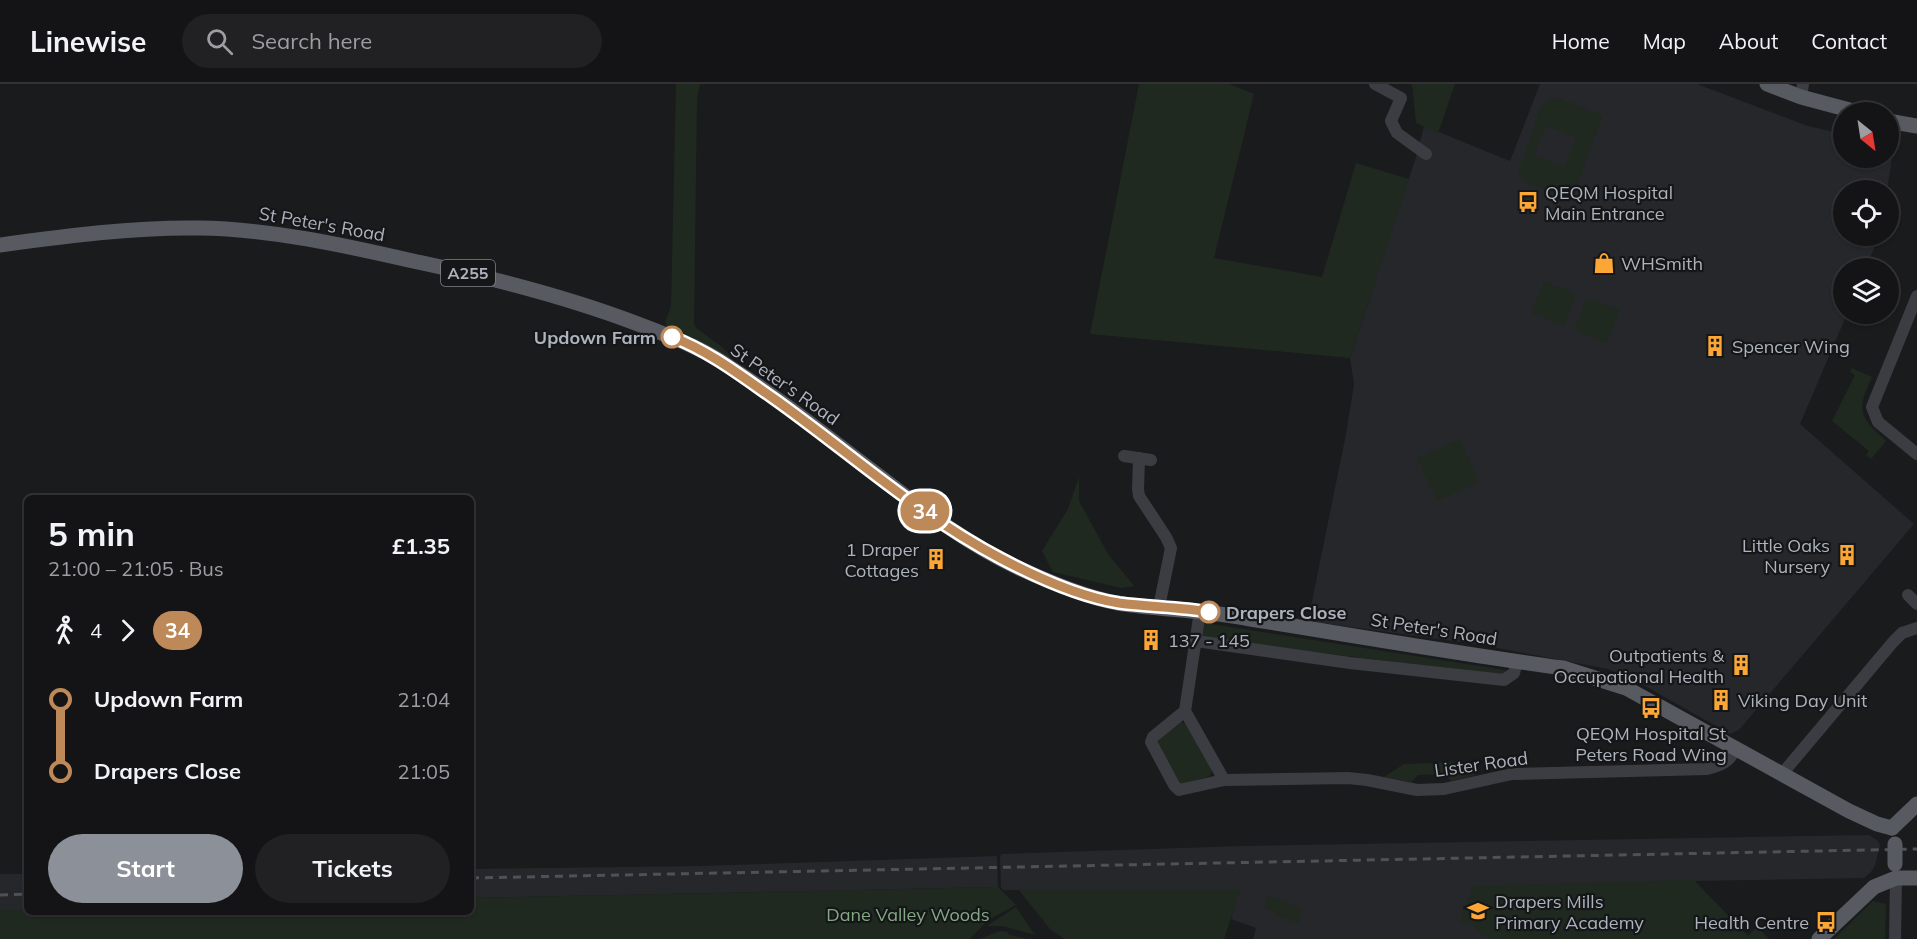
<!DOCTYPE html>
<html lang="en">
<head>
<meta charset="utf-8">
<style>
	body { margin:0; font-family:Mulish,sans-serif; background:#212123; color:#f1f3f6; height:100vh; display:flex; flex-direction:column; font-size:22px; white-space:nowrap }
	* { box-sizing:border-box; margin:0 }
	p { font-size:20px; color:#9d9ea1 }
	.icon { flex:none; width:33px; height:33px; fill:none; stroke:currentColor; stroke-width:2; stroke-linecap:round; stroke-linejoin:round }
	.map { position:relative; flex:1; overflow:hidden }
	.details { position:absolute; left:24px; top:411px; width:450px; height:420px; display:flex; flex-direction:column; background:#141416; border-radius:9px; box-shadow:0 2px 4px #0004,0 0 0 2px #333335 }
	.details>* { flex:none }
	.badge { padding:0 12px; border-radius:20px; font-size:21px; line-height:39px }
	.needle { width:39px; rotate:150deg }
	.buttons { position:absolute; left:1833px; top:18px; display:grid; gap:12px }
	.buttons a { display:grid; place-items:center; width:66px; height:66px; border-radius:50%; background:#141416; box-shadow:0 2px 4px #0004,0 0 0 2px #333335; font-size:30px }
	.map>.badge { position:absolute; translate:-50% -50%; box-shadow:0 0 0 3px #fff }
	.legs { display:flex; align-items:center; gap:9px; height:66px; padding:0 24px; font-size:20px }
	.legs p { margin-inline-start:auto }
	.overview { display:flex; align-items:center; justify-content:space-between; height:102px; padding:0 24px }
	h1 { font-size:33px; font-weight:700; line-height:45px }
	.action { display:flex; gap:12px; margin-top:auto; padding:12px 24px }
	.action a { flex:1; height:69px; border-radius:36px; background:#8c9099; color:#fff; font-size:24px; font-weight:700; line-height:69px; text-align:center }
	.action a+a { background:#212123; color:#f1f3f6 }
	ul { padding:0 24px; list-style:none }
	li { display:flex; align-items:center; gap:21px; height:72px; font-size:22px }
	li i { display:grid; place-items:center; width:9px; height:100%; margin:0 8px; background:currentColor }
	li i::after { content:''; width:15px; height:15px; margin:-8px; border:4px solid; border-radius:50%; background:#141416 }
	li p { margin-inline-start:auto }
	li:first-child i { background:linear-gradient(#0000 50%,currentColor 0) }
	li:last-child i { background:linear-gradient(currentColor 50%,#0000 0) }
	header { display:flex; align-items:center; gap:36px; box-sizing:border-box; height:84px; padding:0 30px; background:#141416; border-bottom:2px solid #333335 }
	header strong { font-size:28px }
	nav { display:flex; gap:33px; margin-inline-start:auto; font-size:21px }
	.search { width:420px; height:54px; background:#212123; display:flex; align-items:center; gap:15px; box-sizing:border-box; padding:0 21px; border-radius:33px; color:#9d9ea1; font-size:22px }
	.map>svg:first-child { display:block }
	.built { fill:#26272a }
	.green { fill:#202920; fill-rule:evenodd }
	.water { fill:#2f3c42 }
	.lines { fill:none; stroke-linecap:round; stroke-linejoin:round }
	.minor { stroke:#3b3d42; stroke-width:12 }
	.major { stroke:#575a61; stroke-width:15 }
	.rail { stroke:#4e5157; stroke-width:3; stroke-dasharray:8 6; stroke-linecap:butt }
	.major-bridge { stroke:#575a61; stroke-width:15 }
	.line-1-casing { stroke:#fff; stroke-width:14 }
	.line-1 { stroke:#be8959; stroke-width:9 }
	.stop-1-dot { fill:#fff; stroke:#be8959; stroke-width:3 }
	.labels { text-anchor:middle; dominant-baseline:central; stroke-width:4.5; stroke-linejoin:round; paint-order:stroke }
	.shield { fill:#151618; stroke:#7f848c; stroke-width:1.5 }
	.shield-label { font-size:16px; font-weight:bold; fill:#adb3bd }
	.poi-label { font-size:18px; fill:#adb3bd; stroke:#151618; text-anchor:start }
	.street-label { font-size:18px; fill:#adb3bd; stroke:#151618 }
	.stop-label { font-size:18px; font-weight:bold; fill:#adb3bd; stroke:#151618; text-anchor:end }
	.park-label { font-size:18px; fill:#84a883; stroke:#151618 }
</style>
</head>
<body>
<header>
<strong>Linewise</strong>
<div class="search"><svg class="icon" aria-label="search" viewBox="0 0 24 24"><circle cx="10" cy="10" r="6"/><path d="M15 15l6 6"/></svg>Search here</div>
<nav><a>Home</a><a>Map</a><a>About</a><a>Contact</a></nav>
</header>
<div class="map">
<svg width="1917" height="855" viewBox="0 0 1917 855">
	<rect width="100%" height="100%" fill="#1a1b1d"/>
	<!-- built -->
	<g class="built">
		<path d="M 1540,0 L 1697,0 L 1808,42 L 1843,50 L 1844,74 L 1888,74 L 1889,61 L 1894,62 L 1887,106 L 1844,106 L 1844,152 L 1879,152 L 1866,184 L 1844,184 L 1844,230 L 1847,230 L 1800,340 L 1914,440 L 1739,646 L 1730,650 L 1638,598 L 1608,585 L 1482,561 L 1308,537 L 1346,350 L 1354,300 L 1350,274 L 1417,70 L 1424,42 L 1510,77 Z"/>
		<path d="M 1869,751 L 1878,757 L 1880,761 L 1875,781 L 1871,788 L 1864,794 L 1694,797 L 1748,852 L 1757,843 L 1769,855 L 1253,855 L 1256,844 L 1231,835 L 1239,806 L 1003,806 L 1001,803 L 1000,772 L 1002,770 L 1242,762 Z"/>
		<path d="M 997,772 L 998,803 L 471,814 L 471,785 L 702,782 Z"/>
		<rect x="0" y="790" width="27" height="35"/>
	</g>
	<!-- green -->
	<g class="green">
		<path d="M 676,0 L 700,0 L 697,15 L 694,239 L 696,244 L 722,263 L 731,272 L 725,278 L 668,246 L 665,238 L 671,223 Z"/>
		<path d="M 1139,0 L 1229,0 L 1254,10 L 1214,174 L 1322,193 L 1356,79 L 1409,95 L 1350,274 L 1090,250 Z"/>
		<path d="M 1412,0 L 1455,0 L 1438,49 L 1416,39 Z"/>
		<path d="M 1556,13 L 1603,32 L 1573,111 L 1566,115 L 1525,98 L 1518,89 L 1540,25 L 1545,18 ZM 1546,42 L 1576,53 L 1565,83 L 1534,71 Z"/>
		<path d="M 1543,197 L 1576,209 L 1564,242 L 1531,229 Z"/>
		<path d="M 1586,214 L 1620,226 L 1607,259 L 1574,246 Z"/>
		<path d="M 1852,284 L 1872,293 C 1856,327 1859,332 1886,357 L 1871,375 L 1866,371 L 1869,367 L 1832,337 L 1855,291 L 1850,288 Z"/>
		<path d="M 1460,355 L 1479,398 L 1437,417 L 1417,374 Z"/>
		<path d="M 1079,393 L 1079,417 L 1108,470 L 1134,502 L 1121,504 L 1053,488 L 1042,467 L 1068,425 Z"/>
		<path d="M 1205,539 L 1505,586 L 1507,589 L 1498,591 L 1205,554 L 1201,549 Z"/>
		<path d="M 1180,638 L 1187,640 L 1213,684 L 1210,692 L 1182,700 L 1178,697 L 1156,661 L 1159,655 Z"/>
		<path d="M 1453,678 L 1476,691 L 1451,697 L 1444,690 L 1418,691 L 1411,698 L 1384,693 L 1404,680 Z"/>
		<path d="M 1694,796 L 1748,852 L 1757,843 L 1769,855 L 1490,855 L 1485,853 L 1474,842 L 1460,837 L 1473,802 Z"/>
		<path d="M 998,803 L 1016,821 L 988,836 L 970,855 L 0,855 L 0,825 L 27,825 L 27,828 L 471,828 L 471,814 Z"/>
		<path d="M 1019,806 L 1240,806 L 1224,855 L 1065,855 L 1050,845 Z"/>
		<path d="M 1268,811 L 1303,826 L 1298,839 L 1274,831 L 1275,828 L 1264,824 Z"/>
		<path d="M 1873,817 L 1886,820 L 1885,855 L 1834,855 Z"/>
		<path d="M 1016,823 L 1035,851 L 1002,842 L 987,842 Z"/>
		<path d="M 1000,847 L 1009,848 L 1007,850 L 1027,855 L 979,855 Z"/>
	</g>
	<!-- water -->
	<path class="water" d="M 1510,815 L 1521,817 L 1525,823 L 1518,826 L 1506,824 L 1504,818 Z"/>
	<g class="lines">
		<!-- minor -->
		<g class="minor">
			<path d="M 1375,0 L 1401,14 L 1391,37 L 1397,49 L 1426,70"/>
			<path d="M 1801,13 L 1803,0"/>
			<path d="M 1917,212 L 1872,323 L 1878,338 L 1917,370"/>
			<path d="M 1124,372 L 1151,376"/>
			<path d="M 1139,374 L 1138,405 L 1139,412 L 1166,453 L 1171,464 L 1159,523"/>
			<path d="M 1908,511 L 1917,520"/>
			<path d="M 1200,527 L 1185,627 L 1224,696"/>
			<path d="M 1196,557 L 1350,579 L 1504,596 L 1514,589 L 1517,578"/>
			<path d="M 1185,627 L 1153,653 L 1151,658 L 1174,701 L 1179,706 L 1224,696 L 1348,694 L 1367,696 L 1417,706 L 1444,705 L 1512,690 L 1707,685 C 1720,682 1730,678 1735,665"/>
			<path d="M 1782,690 L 1893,558 L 1902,549 L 1917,544"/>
			<path d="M 1895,855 L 1896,794"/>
		</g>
		<!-- major -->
		<g class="major">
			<path d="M 1767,0 L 1801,13 L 1857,28"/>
			<path d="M 1888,37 L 1917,42"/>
			<path d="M 0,161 C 66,152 133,143 199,144 C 271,145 343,161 413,177 C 489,193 565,212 638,240 C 669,252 700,263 728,282 C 782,316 832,357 883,395 C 927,429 972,463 1023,486 C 1052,499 1085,513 1117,519 C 1155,525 1195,526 1233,532 C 1343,550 1453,569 1563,584 L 1626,604 L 1849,727 L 1877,740 L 1892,744"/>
			<path d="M 1892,744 L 1917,720"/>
			<path d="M 1819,855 L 1874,803 L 1896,794 L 1917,794"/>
		</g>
		<!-- rail -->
		<g class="rail">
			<path d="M 471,794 L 1917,765"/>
			<path d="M 0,811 L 27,810"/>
		</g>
		<!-- major-bridge -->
		<path class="major-bridge" d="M 1895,760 L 1895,780"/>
	</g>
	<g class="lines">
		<defs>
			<path id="line-1" d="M 672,253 C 709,267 740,291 773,314 C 848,367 918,431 1000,474 C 1034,492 1081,513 1119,519 C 1149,523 1180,523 1209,528"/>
		</defs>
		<!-- line-1 casing -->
		<use href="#line-1" class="line-1-casing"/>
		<!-- line-1 -->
		<use href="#line-1" class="line-1"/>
	</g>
	<!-- icons -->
	<defs>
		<symbol id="bus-bare" viewBox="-9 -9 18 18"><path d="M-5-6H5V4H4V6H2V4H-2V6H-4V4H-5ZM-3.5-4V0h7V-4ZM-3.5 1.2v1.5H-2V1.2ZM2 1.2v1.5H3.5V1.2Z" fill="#fba635" stroke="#151618" stroke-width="2.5" paint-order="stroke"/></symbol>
		<symbol id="shop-bare" viewBox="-9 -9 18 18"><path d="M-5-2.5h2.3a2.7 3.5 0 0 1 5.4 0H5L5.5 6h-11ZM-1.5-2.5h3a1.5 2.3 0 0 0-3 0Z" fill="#fba635" stroke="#151618" stroke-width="2.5" paint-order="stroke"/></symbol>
		<symbol id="building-bare" viewBox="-9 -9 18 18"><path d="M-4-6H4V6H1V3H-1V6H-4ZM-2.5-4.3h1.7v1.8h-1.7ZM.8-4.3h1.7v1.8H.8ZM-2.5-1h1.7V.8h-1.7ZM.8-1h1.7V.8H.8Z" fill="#fba635" stroke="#151618" stroke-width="2.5" paint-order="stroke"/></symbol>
		<symbol id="school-bare" viewBox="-9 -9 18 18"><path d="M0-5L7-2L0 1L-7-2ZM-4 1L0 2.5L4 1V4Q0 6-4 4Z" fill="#fba635" stroke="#151618" stroke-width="2.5" paint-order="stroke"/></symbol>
	</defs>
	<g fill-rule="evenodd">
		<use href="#bus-bare" x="1513" y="103" width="30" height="30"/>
		<use href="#shop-bare" x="1589" y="164" width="30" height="30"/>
		<use href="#building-bare" x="1700" y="247" width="30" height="30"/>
		<use href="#building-bare" x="1832" y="456" width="30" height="30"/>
		<use href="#building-bare" x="921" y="460" width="30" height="30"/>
		<use href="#building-bare" x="1136" y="541" width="30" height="30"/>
		<use href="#building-bare" x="1726" y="566" width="30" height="30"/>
		<use href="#building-bare" x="1706" y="601" width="30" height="30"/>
		<use href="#bus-bare" x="1636" y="609" width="30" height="30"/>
		<use href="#school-bare" x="1463" y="812" width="30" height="30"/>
		<use href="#bus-bare" x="1811" y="823" width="30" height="30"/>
	</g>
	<!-- markers -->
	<g class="stop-1-dot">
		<circle cx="672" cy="253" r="10"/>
		<circle cx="1209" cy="528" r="10"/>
	</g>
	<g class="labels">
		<!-- shield labels -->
		<rect class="shield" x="441" y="176" width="54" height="26" rx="4.5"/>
		<g class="shield-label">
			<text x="468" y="189">A255</text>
		</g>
		<!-- poi labels -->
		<g class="poi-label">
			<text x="1545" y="108">QEQM Hospital<tspan x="1545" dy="21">Main Entrance</tspan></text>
			<text x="1621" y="179">WHSmith</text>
			<text x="1732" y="262">Spencer Wing</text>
			<text x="1830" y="461" text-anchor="end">Little Oaks<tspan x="1830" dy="21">Nursery</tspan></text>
			<text x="919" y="465" text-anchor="end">1 Draper<tspan x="919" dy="21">Cottages</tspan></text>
			<text x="1168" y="556">137 - 145</text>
			<text x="1724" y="571" text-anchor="end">Outpatients &amp;<tspan x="1724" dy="21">Occupational Health</tspan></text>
			<text x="1738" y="616">Viking Day Unit</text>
			<text x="1651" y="649" text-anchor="middle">QEQM Hospital St<tspan x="1651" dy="21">Peters Road Wing</tspan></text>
			<text x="1495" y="817">Drapers Mills<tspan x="1495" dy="21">Primary Academy</tspan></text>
			<text x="1809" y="838" text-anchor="end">Health Centre</text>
		</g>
		<!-- street labels -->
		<g class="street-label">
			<text transform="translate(322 140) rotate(10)">St Peter's Road</text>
			<text transform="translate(785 300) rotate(35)">St Peter's Road</text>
			<text transform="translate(1434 545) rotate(9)">St Peter's Road</text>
			<text transform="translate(1481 680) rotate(-8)">Lister Road</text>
		</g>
		<!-- stop labels -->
		<g class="stop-label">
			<text x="656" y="253">Updown Farm</text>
			<text x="1226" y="528" text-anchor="start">Drapers Close</text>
		</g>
		<!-- park labels -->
		<g class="park-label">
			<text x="908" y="830">Dane Valley Woods</text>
		</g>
	</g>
</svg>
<div class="buttons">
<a><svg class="needle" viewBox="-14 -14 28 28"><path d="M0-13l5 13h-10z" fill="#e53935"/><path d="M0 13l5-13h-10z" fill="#9d9ea1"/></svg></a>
<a><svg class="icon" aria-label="locate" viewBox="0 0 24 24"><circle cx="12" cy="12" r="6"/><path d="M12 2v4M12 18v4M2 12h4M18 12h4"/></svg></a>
<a><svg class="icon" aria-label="layers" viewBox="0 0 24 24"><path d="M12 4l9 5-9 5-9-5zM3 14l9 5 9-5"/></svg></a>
</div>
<b class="badge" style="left:925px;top:427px;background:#be8959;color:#fff">34</b>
<section class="details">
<div class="overview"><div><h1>5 min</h1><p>21:00 – 21:05 · Bus</p></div><b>£1.35</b></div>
<div class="legs"><svg class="icon" aria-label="walk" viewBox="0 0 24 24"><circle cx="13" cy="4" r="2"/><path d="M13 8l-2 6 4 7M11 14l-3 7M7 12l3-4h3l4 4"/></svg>4<svg class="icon" aria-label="forward" viewBox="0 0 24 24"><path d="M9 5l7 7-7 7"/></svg><b class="badge" style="background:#be8959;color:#fff">34</b></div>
<ul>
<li><i style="color:#be8959"></i><b>Updown Farm</b><p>21:04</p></li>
<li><i style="color:#be8959"></i><b>Drapers Close</b><p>21:05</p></li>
</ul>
<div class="action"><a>Start</a><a>Tickets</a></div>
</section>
</div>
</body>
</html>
